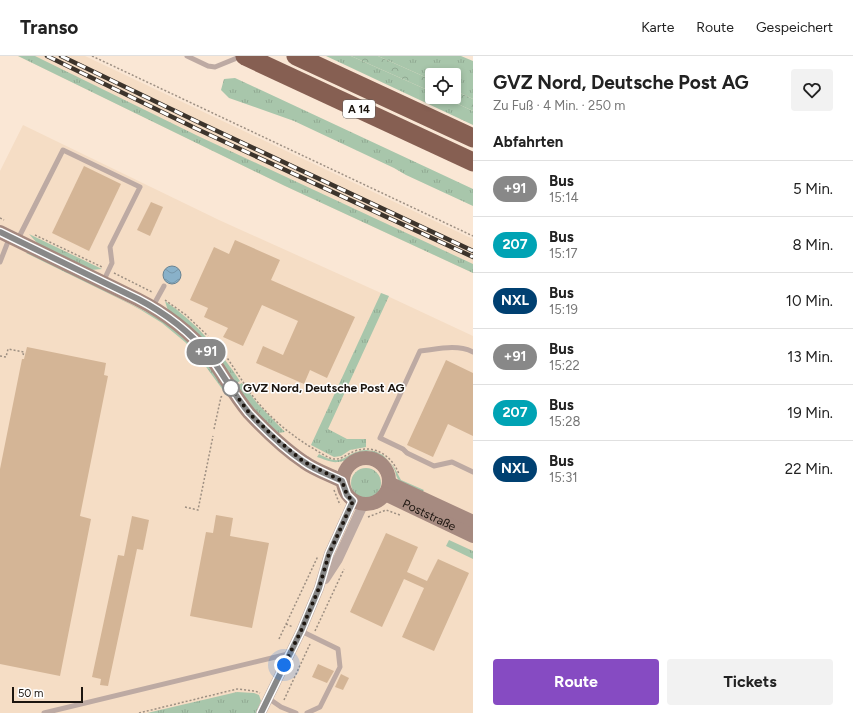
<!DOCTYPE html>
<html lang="de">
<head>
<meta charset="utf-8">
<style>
	body { margin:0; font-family:Figtree,sans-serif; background:#f2f2f2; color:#222; height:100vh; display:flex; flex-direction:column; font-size:15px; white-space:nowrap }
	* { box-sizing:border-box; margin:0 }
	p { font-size:13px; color:#767676 }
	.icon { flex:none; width:22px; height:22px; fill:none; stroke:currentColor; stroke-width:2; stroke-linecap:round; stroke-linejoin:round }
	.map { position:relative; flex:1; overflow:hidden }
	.drawer { display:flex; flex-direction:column; background:#fff; width:380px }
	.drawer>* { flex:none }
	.badge { padding:0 8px; border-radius:13px; font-size:14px; line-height:26px }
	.fabs { position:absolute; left:425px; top:12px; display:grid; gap:8px }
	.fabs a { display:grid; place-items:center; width:36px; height:36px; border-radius:4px; background:#fff; box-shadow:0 2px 6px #0003; font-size:20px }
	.scale { position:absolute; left:12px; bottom:10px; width:71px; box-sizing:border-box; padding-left:4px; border:2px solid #1c150f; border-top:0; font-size:11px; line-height:14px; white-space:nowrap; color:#1c150f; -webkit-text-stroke:3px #fff; paint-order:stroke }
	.you { position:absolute; width:20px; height:20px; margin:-10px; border:3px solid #fff; border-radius:50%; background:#1a73e8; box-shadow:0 0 0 6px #1a73e833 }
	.map>.badge { position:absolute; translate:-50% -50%; box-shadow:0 0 0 2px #fff }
	h2 { padding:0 20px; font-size:15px; line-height:36px }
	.round { display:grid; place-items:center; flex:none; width:42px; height:42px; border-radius:4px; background:#f2f2f2 }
	.summary { display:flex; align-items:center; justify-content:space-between; height:68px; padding:0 20px }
	h1 { font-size:19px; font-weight:700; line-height:30px }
	.button { display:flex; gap:8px; margin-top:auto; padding:8px 20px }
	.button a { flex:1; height:46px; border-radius:4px; background:#864bc2; color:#fff; font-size:16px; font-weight:700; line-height:46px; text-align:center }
	.button a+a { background:#f2f2f2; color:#222 }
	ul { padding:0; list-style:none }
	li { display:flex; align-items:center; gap:12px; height:56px; padding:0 20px; border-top:1px solid #e0e0e0 }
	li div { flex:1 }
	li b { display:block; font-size:15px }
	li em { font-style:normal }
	li .badge { min-width:44px; font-weight:700; text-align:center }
	header { display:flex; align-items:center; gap:24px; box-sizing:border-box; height:56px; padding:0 20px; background:#fff; border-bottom:1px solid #e0e0e0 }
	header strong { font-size:19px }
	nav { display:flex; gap:22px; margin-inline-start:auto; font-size:14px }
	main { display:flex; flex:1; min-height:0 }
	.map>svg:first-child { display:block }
	.built { fill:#f5ddc5 }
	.grass { fill:url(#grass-tufts) }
	.forest { fill:url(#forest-crowns) }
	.water { fill:url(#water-waves); stroke:#688291 }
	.building { fill:#d4b596 }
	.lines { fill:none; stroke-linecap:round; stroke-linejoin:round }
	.path { stroke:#9d8f82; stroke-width:1.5; stroke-dasharray:2 2; stroke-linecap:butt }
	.lane { stroke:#bdaaa3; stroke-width:5 }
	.street { stroke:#bdaaa3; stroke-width:10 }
	.secondary { stroke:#a68a80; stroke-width:14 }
	.highway { stroke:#865f52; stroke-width:19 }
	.rail-casing { stroke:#3c342c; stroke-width:4.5 }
	.rail { stroke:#fff; stroke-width:3; stroke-dasharray:9; stroke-linecap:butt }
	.line-casing { stroke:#fff; stroke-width:9 }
	.line { stroke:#888; stroke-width:6 }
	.walk { stroke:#1c150f; stroke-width:4; stroke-dasharray:0 7.2 }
	.stop-dot { fill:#fff; stroke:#888; stroke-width:2 }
	.labels { text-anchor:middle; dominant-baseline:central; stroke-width:3; stroke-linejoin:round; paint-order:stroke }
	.shield { fill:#fff; stroke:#605b57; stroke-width:1 }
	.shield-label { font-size:11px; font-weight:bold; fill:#1c150f }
	.stop-label { font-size:12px; font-weight:bold; fill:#1c150f; stroke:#fff; text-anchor:start }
	.street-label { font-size:12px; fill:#1c150f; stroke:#fff }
</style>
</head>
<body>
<header>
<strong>Transo</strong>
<nav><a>Karte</a><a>Route</a><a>Gespeichert</a></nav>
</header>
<main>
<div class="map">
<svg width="473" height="657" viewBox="0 0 473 657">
	<defs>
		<pattern id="grass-tufts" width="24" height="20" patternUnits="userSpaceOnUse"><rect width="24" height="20" fill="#a8c6ab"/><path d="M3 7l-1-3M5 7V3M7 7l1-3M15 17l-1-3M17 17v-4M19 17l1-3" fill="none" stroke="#90a992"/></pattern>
		<pattern id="forest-crowns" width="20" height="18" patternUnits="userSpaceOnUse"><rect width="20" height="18" fill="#a8c6ab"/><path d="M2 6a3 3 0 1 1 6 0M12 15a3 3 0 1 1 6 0" fill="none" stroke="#90a992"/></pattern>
		<pattern id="water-waves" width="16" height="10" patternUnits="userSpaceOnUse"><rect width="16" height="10" fill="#89b1c9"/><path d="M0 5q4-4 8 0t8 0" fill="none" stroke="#7697ab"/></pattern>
	</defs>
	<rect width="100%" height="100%" fill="#fae7d5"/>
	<!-- built -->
	<g class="built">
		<path d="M 18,0 L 85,0 L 473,183 L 473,217 L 285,130 Z"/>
		<path d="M 23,69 L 219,164 L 381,237 L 473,280 L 473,657 L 0,657 L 0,115 Z"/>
	</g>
	<!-- grass -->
	<g class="grass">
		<path d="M 18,0 L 35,0 L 198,80 L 473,208 L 473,217 L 285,130 Z"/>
		<path d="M 326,0 L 351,0 L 432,36 L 432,41 L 443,41 L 473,55 L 473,69 Z"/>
		<path d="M 378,0 L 461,0 L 473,5 L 473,43 L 454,34 L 454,19 L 432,19 L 432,24 Z"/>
		<path d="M 235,22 L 473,133 L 473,150 L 406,119 L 394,112 L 294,65 L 229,42 L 221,34 L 224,23 Z"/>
		<path d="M 29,178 L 102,213 L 91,214 L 38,188 Z"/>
		<path d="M 26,197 L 31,197 L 164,265 L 198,295 L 227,335 L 225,337 L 196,297 L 185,286 L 162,267 L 141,254 L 126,246 Z"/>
		<path d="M 381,237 L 389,240 L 328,373 L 347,383 L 366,383 L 366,391 L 350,394 L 341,400 L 334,401 L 311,389 Z"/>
		<path d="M 165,245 C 197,267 219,294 240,325 L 235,328 L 168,255 Z"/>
		<path d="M 242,327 L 257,347 L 285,376 L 278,377 L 259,359 L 236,330 Z"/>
		<path d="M 366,394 L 374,395 L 383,399 L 394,411 L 401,424 L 424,434 L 422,437 C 416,434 406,431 400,426 C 397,423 396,419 395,415 C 392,406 382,399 372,396 C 355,393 349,406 338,406 C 331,407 324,403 317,401 L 319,398 C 346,413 342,396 366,394 Z"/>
		<circle cx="366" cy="427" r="15"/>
		<path d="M 449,484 L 473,495 L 473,503 L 446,490 Z"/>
		<path d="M 237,636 L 254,637 L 259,639 L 261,645 L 256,657 L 147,657 Z"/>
	</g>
	<!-- forest -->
	<g class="forest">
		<path d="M 351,0 L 378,0 L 432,24 L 432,36 Z"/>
		<path d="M 454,34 L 473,43 L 473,55 L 443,41 L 454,41 Z"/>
	</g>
	<!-- water -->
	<circle class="water" cx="172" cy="219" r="9"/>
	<!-- building -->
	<g class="building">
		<path d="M 84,110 L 121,128 L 89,195 L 52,177 Z"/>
		<path d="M 151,146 L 163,151 L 150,180 L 137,174 Z"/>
		<path d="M 235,184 L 280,204 L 271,224 L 355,261 L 327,322 L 310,314 L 304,328 L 256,307 L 263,290 L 283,299 L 298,265 L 262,249 L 243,290 L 223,281 L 228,272 L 204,261 L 208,252 L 190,244 L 214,191 L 229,198 Z"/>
		<path d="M 27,291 L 106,307 L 104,319 L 108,320 L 80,460 L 91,463 L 60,620 L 0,608 L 0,413 L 22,303 L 24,303 Z"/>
		<path d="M 446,304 L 473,317 L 473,380 L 448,368 L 433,401 L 407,389 Z"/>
		<path d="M 216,459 L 233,462 L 230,480 L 269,487 L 252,572 L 190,560 L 206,476 L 213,477 Z"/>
		<path d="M 132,460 L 149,464 L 143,494 L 137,493 L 108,630 L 100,629 L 101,623 L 92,621 L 118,499 L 124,500 Z"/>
		<path d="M 386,477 L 418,491 L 407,516 L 427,525 L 438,503 L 469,517 L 434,595 L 402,581 L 424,532 L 404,523 L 382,571 L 350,556 Z"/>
		<path d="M 318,608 L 334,615 L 327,627 L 312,621 Z"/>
		<path d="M 341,618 L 349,622 L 343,634 L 335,631 Z"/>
	</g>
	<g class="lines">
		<!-- path -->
		<g class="path">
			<path d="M 92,0 L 473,180"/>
			<path d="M 0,162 L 4,164"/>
			<path d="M 35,179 L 102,211"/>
			<path d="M 114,217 L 152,236"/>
			<path d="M 165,244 L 186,259 L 208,280"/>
			<path d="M 223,296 C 233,310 242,325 252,339 C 268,360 287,376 309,390 C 316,394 323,399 330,402 C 340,406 346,398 355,395 C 375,388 392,400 399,418"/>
			<path d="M 0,300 L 6,301 L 8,293 L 24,296 L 23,298 L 25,299"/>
			<path d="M 214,373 L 221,341 L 223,340"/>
			<path d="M 334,434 L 340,449"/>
			<path d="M 185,451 L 198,454 L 213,380"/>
			<path d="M 368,461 L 386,454 L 400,459"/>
			<path d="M 286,568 L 293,571"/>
			<path d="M 315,575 L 344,513"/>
			<path d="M 279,583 L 318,500"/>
			<path d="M 284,644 L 310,588"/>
			<path d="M 139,657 L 237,633 L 255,635 L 260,637"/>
		</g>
		<!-- lane -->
		<g class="lane">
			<path d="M 187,0 L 208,10 L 215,11 L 242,0"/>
			<path d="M 18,183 L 63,94 L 140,131 L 110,191 L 112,207 L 103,226"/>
			<path d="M 0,206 L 9,183"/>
			<path d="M 153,250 L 164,230"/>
			<path d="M 473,296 C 457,288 438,293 420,295 L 380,382 L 403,393 L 407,397 L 434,410 L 452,406 L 473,416"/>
			<path d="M 301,575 L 338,593 L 340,611 L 320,651 L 307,657"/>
			<path d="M 268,642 L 281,651 L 296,657"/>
			<path d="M 44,657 L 288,598"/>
		</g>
		<!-- street -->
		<g class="street">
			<path d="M 325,523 L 338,503 L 363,449"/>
			<path d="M 261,657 L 301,575 L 319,532 L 329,498 L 353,445"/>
		</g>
		<!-- secondary -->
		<g class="secondary">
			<path d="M 0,176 L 137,243 C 165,257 189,275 209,299 C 223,318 234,339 249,357 C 264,373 286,394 304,406 C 315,414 330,419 342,425"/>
			<circle cx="366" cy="425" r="23"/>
			<path d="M 389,427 L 473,466"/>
			<path id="s1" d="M 385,438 L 473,480"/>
		</g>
		<!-- highway -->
		<g class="highway">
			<path d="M 245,0 L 473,106"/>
			<path d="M 296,0 L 473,82"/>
		</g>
		<defs>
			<g id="rail">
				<path d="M 47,0 L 197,73 L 473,201"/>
				<path d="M 61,0 L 200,67 L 473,195"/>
			</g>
		</defs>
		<!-- rail casing -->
		<use href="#rail" class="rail-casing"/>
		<!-- rail -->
		<use href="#rail" class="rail"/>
	</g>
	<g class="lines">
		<defs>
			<path id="line" d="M 0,176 L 138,243 C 165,257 189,275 209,299 C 223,318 234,339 249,357 C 264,373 286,394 304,406 C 315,414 330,419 342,425 L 347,439 L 353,445 L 329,498 L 319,532 L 301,575 L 261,657"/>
		</defs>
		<!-- line casing -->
		<use href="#line" class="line-casing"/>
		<!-- line -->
		<use href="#line" class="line"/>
		<!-- walk -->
		<path class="walk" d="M 231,332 L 250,358 L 275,382 L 304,406 L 342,425 L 347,439 L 353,445 L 329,498 L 319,532 L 301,575 L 284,609"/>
	</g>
	<!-- markers -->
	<circle class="stop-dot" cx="231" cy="332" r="8"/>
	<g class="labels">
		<!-- shield labels -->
		<rect class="shield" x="343" y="44" width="32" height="18" rx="3"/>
		<g class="shield-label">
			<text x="359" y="53">A 14</text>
		</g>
		<!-- stop labels -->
		<g class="stop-label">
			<text x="243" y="332">GVZ Nord, Deutsche Post AG</text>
		</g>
		<!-- street labels -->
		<g class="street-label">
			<text stroke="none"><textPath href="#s1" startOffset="49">Poststraße</textPath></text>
		</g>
	</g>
</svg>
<div class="fabs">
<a><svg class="icon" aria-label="locate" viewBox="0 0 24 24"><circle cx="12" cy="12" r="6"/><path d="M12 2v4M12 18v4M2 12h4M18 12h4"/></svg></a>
</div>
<div class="scale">50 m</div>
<div class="you" style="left:284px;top:609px"></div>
<b class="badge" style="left:206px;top:296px;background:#888;color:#fff">+91</b>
</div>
<section class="drawer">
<div class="summary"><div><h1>GVZ Nord, Deutsche Post AG</h1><p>Zu Fuß · 4 Min. · 250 m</p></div><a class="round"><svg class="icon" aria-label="heart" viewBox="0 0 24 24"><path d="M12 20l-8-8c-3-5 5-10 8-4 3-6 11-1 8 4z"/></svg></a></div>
<h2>Abfahrten</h2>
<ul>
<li><span class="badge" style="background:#888;color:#fff">+91</span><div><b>Bus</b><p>15:14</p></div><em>5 Min.</em></li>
<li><span class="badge" style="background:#00a3b4;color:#fff">207</span><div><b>Bus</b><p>15:17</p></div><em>8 Min.</em></li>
<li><span class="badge" style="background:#004071;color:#fff">NXL</span><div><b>Bus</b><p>15:19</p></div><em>10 Min.</em></li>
<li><span class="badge" style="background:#888;color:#fff">+91</span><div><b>Bus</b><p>15:22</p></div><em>13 Min.</em></li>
<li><span class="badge" style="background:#00a3b4;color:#fff">207</span><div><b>Bus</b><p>15:28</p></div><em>19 Min.</em></li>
<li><span class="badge" style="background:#004071;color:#fff">NXL</span><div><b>Bus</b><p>15:31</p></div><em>22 Min.</em></li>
</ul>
<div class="button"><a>Route</a><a>Tickets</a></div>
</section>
</main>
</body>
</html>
